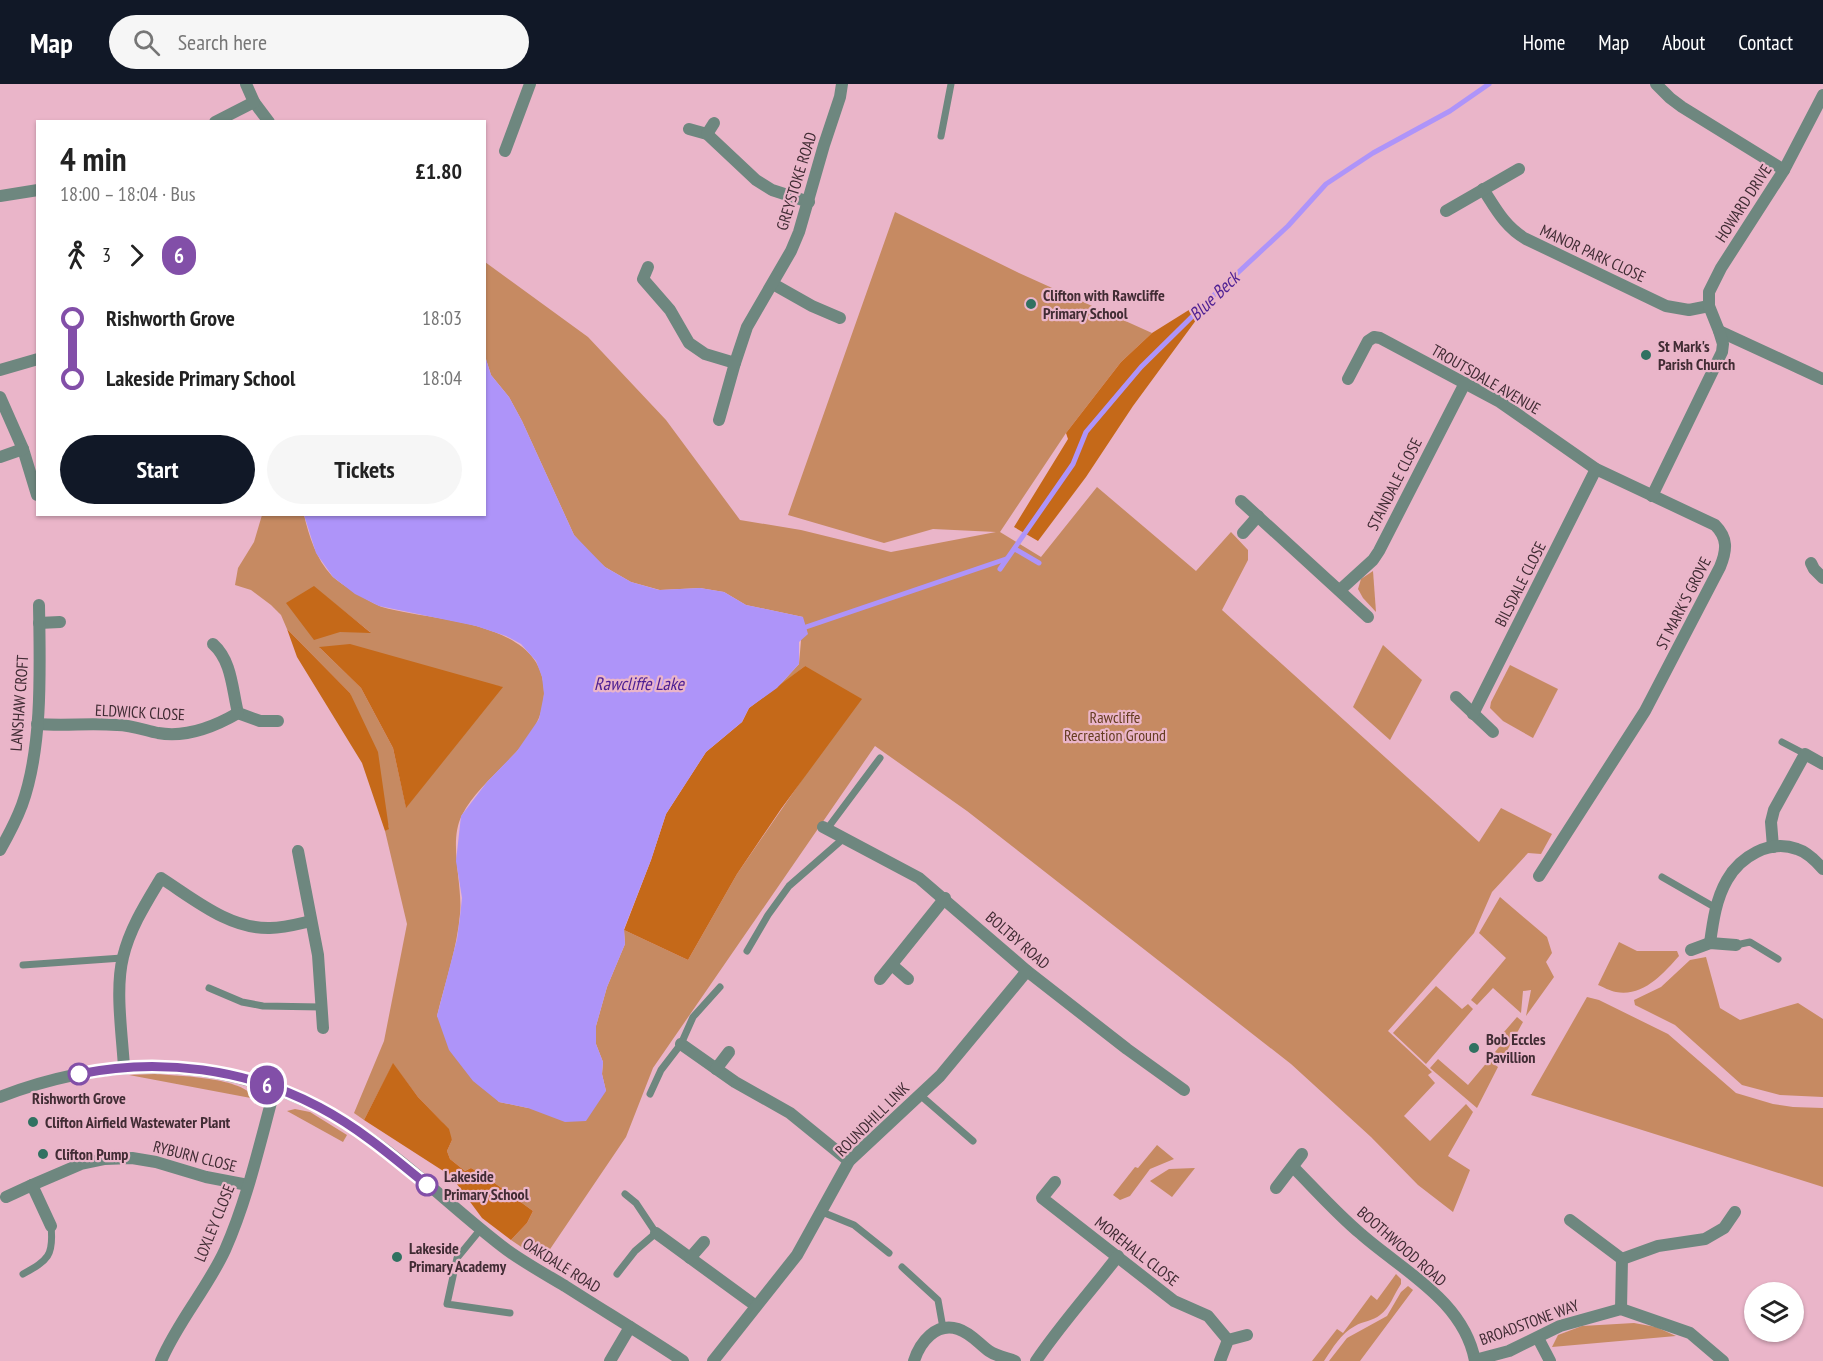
<!DOCTYPE html>
<html lang="en">
<head>
<meta charset="utf-8">
<style>
	body { margin:0; font-family:"PT Sans Narrow",sans-serif; background:#f6f6f6; color:#222; height:100vh; display:flex; flex-direction:column; font-size:22px; white-space:nowrap }
	* { box-sizing:border-box; margin:0 }
	p { font-size:20px; color:#767676 }
	.icon { flex:none; width:33px; height:33px; fill:none; stroke:currentColor; stroke-width:2; stroke-linecap:round; stroke-linejoin:round }
	.map { position:relative; flex:1; overflow:hidden }
	.details { position:absolute; left:36px; top:36px; width:450px; height:396px; display:flex; flex-direction:column; background:#fff; border-radius:0px; box-shadow:0 2px 4px #0004 }
	.details>* { flex:none }
	.badge { padding:0 12px; border-radius:20px; font-size:21px; line-height:39px }
	.controls { position:absolute; left:1744px; top:1198px; display:grid; gap:12px }
	.controls a { display:grid; place-items:center; width:60px; height:60px; border-radius:50%; background:#fff; box-shadow:0 2px 4px #0004; font-size:30px }
	.map>.badge { position:absolute; translate:-50% -50%; box-shadow:0 0 0 3px #fff }
	.legs { display:flex; align-items:center; gap:9px; height:66px; padding:0 24px; font-size:20px }
	.legs p { margin-inline-start:auto }
	.head { display:flex; align-items:center; justify-content:space-between; height:102px; padding:0 24px }
	h1 { font-size:33px; font-weight:700; line-height:45px }
	.primary-button { display:flex; gap:12px; margin-top:auto; padding:12px 24px }
	.primary-button a { flex:1; height:69px; border-radius:36px; background:#111827; color:#fff; font-size:24px; font-weight:700; line-height:69px; text-align:center }
	.primary-button a+a { background:#f6f6f6; color:#222 }
	ul { padding:0 24px; list-style:none }
	li { display:flex; align-items:center; gap:21px; height:60px; font-size:22px }
	li i { display:grid; place-items:center; width:9px; height:100%; margin:0 8px; background:currentColor }
	li i::after { content:''; width:15px; height:15px; margin:-8px; border:4px solid; border-radius:50%; background:#fff }
	li p { margin-inline-start:auto }
	li:first-child i { background:linear-gradient(#0000 50%,currentColor 0) }
	li:last-child i { background:linear-gradient(currentColor 50%,#0000 0) }
	header { display:flex; align-items:center; gap:36px; box-sizing:border-box; height:84px; padding:0 30px; background:#111827; color:#fff }
	header strong { font-size:28px }
	nav { display:flex; gap:33px; margin-inline-start:auto; font-size:21px }
	.search { width:420px; height:54px; background:#f6f6f6; display:flex; align-items:center; gap:15px; box-sizing:border-box; padding:0 21px; border-radius:33px; color:#767676; font-size:22px }
	.map>svg:first-child { display:block }
	.green { fill:#c68a62; fill-rule:evenodd }
	.forest { fill:#c56919 }
	.water { fill:#ae94f9 }
	.lines { fill:none; stroke-linecap:round; stroke-linejoin:round }
	.stream { stroke:#ae94f9; stroke-width:5 }
	.service { stroke:#6e877f; stroke-width:7 }
	.minor { stroke:#6e877f; stroke-width:12 }
	.line-1-casing { stroke:#fff; stroke-width:14 }
	.line-1 { stroke:#824fa8; stroke-width:9 }
	.poi-dot { fill:#307161; stroke:#eab5c9; stroke-width:2 }
	.stop-1-dot { fill:#fff; stroke:#824fa8; stroke-width:3 }
	.labels { text-anchor:middle; dominant-baseline:central; stroke-width:4.5; stroke-linejoin:round; paint-order:stroke }
	.street-label { font-size:16px; fill:#412c34; stroke:#eab5c9 }
	.poi-label { font-size:16px; font-weight:bold; fill:#412c34; stroke:#eab5c9; text-anchor:start }
	.park-label { font-size:16px; fill:#653d21; stroke:#eab5c9 }
	.stop-label { font-size:16px; font-weight:bold; fill:#412c34; stroke:#eab5c9 }
	.water-label { font-size:18px; font-style:italic; fill:#4d1f93; stroke:#eab5c9 }
</style>
</head>
<body>
<header>
<strong>Map</strong>
<div class="search"><svg class="icon" aria-label="search" viewBox="0 0 24 24"><circle cx="10" cy="10" r="6"/><path d="M15 15l6 6"/></svg>Search here</div>
<nav><a>Home</a><a>Map</a><a>About</a><a>Contact</a></nav>
</header>
<div class="map">
<svg width="1823" height="1277" viewBox="0 0 1823 1277">
	<rect width="100%" height="100%" fill="#eab5c9"/>
	<!-- green -->
	<g class="green">
		<path d="M 895,128 L 1019,189 L 1152,249 L 1121,278 L 1066,349 L 1000,448 L 1041,473 L 1097,403 L 1196,487 L 1231,448 L 1248,466 L 1248,476 L 1222,526 L 1479,758 L 1501,724 L 1552,750 L 1541,770 L 1528,769 L 1492,808 L 1474,849 L 1388,947 L 1432,988 L 1428,991 L 1435,999 L 1404,1032 L 1430,1057 L 1466,1020 L 1473,1028 L 1448,1072 L 1470,1086 L 1453,1128 L 1418,1101 L 1371,1053 L 1291,980 L 967,727 L 875,662 L 653,984 L 626,1053 L 542,1177 L 511,1156 L 527,1139 L 533,1127 L 485,1092 L 471,1084 L 465,1087 L 450,1075 L 447,1067 L 452,1056 L 442,1038 L 418,1013 L 393,980 L 364,1036 L 354,1029 L 384,957 L 407,840 L 385,747 L 389,744 L 350,609 L 287,545 L 281,531 L 271,521 L 251,506 L 235,501 L 238,484 L 254,458 L 262,431 L 304,431 C 309,452 316,475 332,492 C 339,499 373,520 382,523 C 433,538 545,535 544,609 C 543,662 484,688 462,731 C 448,758 463,800 460,830 C 457,865 445,899 437,932 L 499,1018 L 528,1024 L 606,1007 L 602,990 L 603,978 L 596,960 L 596,942 L 607,903 L 625,860 L 624,846 L 688,876 L 737,790 L 808,687 L 805,582 L 777,604 L 799,580 L 803,533 L 746,521 L 724,508 L 700,504 L 660,506 L 631,498 L 605,483 L 590,469 L 574,451 L 522,337 L 509,313 L 491,291 L 485,272 L 485,178 L 588,253 L 666,336 L 740,436 L 801,446 L 891,468 L 996,448 L 933,445 L 884,459 L 788,431 ZM 314,503 L 370,548 L 340,548 ZM 320,564 L 502,603 L 406,723 L 393,664 L 361,604 Z"/>
		<path d="M 1373,487 L 1376,528 L 1363,514 L 1358,505 L 1361,495 Z"/>
		<path d="M 1383,561 L 1422,596 L 1390,656 L 1353,623 Z"/>
		<path d="M 1510,581 L 1558,605 L 1533,654 L 1503,637 L 1490,624 L 1491,618 Z"/>
		<path d="M 1500,813 L 1547,853 L 1552,869 L 1546,878 L 1554,893 L 1526,932 L 1531,906 L 1523,907 L 1521,929 L 1493,904 L 1477,921 L 1471,916 L 1506,874 L 1479,849 Z"/>
		<path d="M 1619,858 L 1637,867 L 1677,867 L 1679,872 C 1663,890 1643,913 1616,908 C 1610,907 1603,903 1598,901 Z"/>
		<path d="M 1706,873 L 1720,924 L 1740,936 L 1798,919 L 1823,935 L 1823,1013 L 1780,1011 L 1742,1001 L 1675,941 L 1635,921 L 1634,916 L 1661,903 L 1690,876 Z"/>
		<path d="M 1436,902 L 1462,925 L 1468,920 L 1473,925 L 1426,980 L 1393,949 Z"/>
		<path d="M 1587,913 L 1599,916 L 1668,950 L 1736,1009 L 1773,1020 L 1793,1023 L 1823,1024 L 1823,1103 L 1531,1011 Z"/>
		<path d="M 1517,933 L 1523,938 L 1503,974 L 1495,968 L 1508,952 L 1504,948 Z"/>
		<path d="M 1438,975 L 1468,1001 L 1489,976 L 1498,983 L 1477,1024 L 1430,984 Z"/>
		<path d="M 155,990 C 179,992 243,993 256,1015 L 129,991 Z"/>
		<path d="M 295,1025 L 310,1028 L 347,1051 L 343,1058 L 287,1027 Z"/>
		<path d="M 1157,1061 L 1174,1075 L 1150,1085 L 1130,1112 L 1120,1116 L 1113,1111 L 1135,1083 L 1138,1084 Z"/>
		<path d="M 1195,1084 L 1172,1113 L 1150,1097 L 1169,1085 Z"/>
		<path d="M 1396,1190 L 1401,1195 L 1401,1200 C 1394,1210 1390,1224 1380,1231 C 1373,1237 1363,1237 1355,1242 C 1340,1250 1333,1264 1324,1277 L 1312,1277 L 1337,1245 L 1343,1249 L 1371,1211 L 1377,1216 Z"/>
		<path d="M 1408,1202 L 1413,1206 L 1360,1277 L 1329,1277 L 1347,1254 L 1387,1232 L 1401,1208 Z"/>
		<path d="M 1634,1239 L 1656,1243 L 1676,1252 L 1552,1263 L 1558,1251 L 1582,1242 Z"/>
	</g>
	<!-- forest -->
	<g class="forest">
		<path d="M 1216,209 L 1133,322 L 1086,393 L 1038,457 L 1014,443 L 1068,355 L 1066,349 L 1121,278 L 1152,249 Z"/>
		<path d="M 314,502 L 371,549 L 340,548 L 314,556 L 286,519 Z"/>
		<path d="M 287,545 L 350,609 L 378,668 L 389,745 L 385,747 L 362,679 L 297,573 Z"/>
		<path d="M 350,560 L 503,603 L 406,724 L 393,664 L 361,604 L 319,563 Z"/>
		<path d="M 805,582 L 862,615 L 781,725 L 737,790 L 688,876 L 624,846 L 651,776 L 666,730 L 706,668 L 742,638 L 749,624 Z"/>
		<path d="M 393,979 L 418,1013 L 449,1045 L 452,1056 L 447,1067 L 450,1075 L 465,1087 L 471,1084 L 485,1092 L 533,1127 L 527,1139 L 511,1156 L 482,1134 L 451,1092 L 364,1036 Z"/>
	</g>
	<!-- water -->
	<path class="water" d="M 485,272 L 491,291 L 509,313 L 522,337 L 574,451 L 605,483 L 631,498 L 659,506 L 700,504 L 724,508 L 746,521 L 803,533 L 808,550 L 799,558 L 799,580 L 777,604 L 749,624 L 742,638 L 706,668 L 666,730 L 651,776 L 624,845 L 625,860 L 607,903 L 596,942 L 596,960 L 603,978 L 602,990 L 606,1007 L 586,1037 L 565,1038 L 528,1024 L 499,1018 L 473,997 L 449,966 L 437,932 L 457,855 L 460,833 L 462,814 L 456,777 L 461,732 L 487,698 L 517,667 L 539,635 L 544,610 L 542,593 L 536,577 L 521,560 L 506,552 L 476,542 L 379,522 L 355,510 L 333,493 L 316,469 L 304,431 L 484,430 Z"/>
	<g class="lines">
		<!-- stream -->
		<g class="stream">
			<path d="M 1015,465 L 1039,479"/>
			<path d="M 1000,485 L 1073,380 L 1086,348 L 1141,283 L 1216,209 L 1288,142 L 1326,100 L 1373,69 L 1450,27 L 1489,0"/>
			<path d="M 806,543 L 1006,475"/>
		</g>
		<!-- service -->
		<g class="service">
			<path d="M 941,52 L 951,0"/>
			<path d="M 1782,658 L 1805,670"/>
			<path d="M 827,745 L 880,674"/>
			<path d="M 1662,793 L 1716,824"/>
			<path d="M 1736,861 L 1750,858 L 1778,875"/>
			<path d="M 747,867 L 768,831 L 789,802 L 844,754"/>
			<path d="M 23,881 L 122,874"/>
			<path d="M 209,904 L 242,918 L 263,922 L 321,923"/>
			<path d="M 650,1010 L 661,986 L 681,960 L 693,933 L 720,903"/>
			<path d="M 920,1011 L 973,1057"/>
			<path d="M 822,1128 L 854,1141 L 889,1169"/>
			<path d="M 480,1146 L 457,1174 L 447,1220 L 510,1229"/>
			<path d="M 902,1183 L 938,1216 L 943,1244"/>
			<path d="M 23,1190 C 48,1176 54,1172 51,1142"/>
			<path d="M 617,1190 L 635,1167 L 656,1149 L 636,1119 L 625,1110"/>
		</g>
		<!-- minor -->
		<g class="minor">
			<path d="M 246,0 L 254,18 L 269,38"/>
			<path d="M 1656,0 L 1670,14 L 1682,23 L 1784,86"/>
			<path d="M 215,38 L 254,18"/>
			<path d="M 689,45 L 707,50 L 756,96 L 772,106 L 809,118"/>
			<path d="M 707,50 L 714,39"/>
			<path d="M 505,67 L 530,0"/>
			<path d="M 1483,105 C 1496,125 1505,143 1526,155 L 1666,222 L 1689,226 L 1709,222"/>
			<path d="M 0,112 L 38,106"/>
			<path d="M 1446,127 L 1519,85"/>
			<path d="M 648,183 L 643,195 L 670,226 L 689,259 L 705,270 L 735,279"/>
			<path d="M 773,200 L 812,222 L 840,234"/>
			<path d="M 1719,247 L 1823,295"/>
			<path d="M 0,286 L 38,275"/>
			<path d="M 1348,295 L 1368,257 L 1374,253 L 1380,254 L 1500,318 L 1596,385 L 1715,441 C 1728,454 1727,466 1720,483 L 1645,627 L 1539,792"/>
			<path d="M 0,313 L 23,365 L 37,411"/>
			<path d="M 719,336 L 735,279 L 747,243 L 791,167 L 799,148 L 824,61 L 840,13 L 842,0"/>
			<path d="M 0,373 L 23,365"/>
			<path d="M 1652,412 L 1722,268 L 1723,260 L 1719,247 L 1709,222 L 1709,208 L 1721,184 L 1784,86 L 1823,11"/>
			<path d="M 1241,417 L 1368,533"/>
			<path d="M 1243,449 L 1258,432"/>
			<path d="M 1811,479 L 1814,485 L 1823,494"/>
			<path d="M 1340,506 L 1373,476 L 1379,467 L 1465,299"/>
			<path d="M 39,539 L 60,538"/>
			<path d="M 213,560 C 232,577 232,605 238,629 L 260,637 L 278,637"/>
			<path d="M 1456,613 L 1493,648"/>
			<path d="M 1473,630 L 1596,385"/>
			<path d="M 37,640 C 64,642 90,639 117,641 C 131,641 144,646 158,649 C 186,654 214,643 238,629"/>
			<path d="M 823,743 L 919,794 L 1027,887 L 1127,965 L 1184,1006"/>
			<path d="M 1773,763 L 1771,738 L 1774,726 L 1805,670 L 1823,680"/>
			<path d="M 0,766 C 8,752 16,737 22,721 C 43,663 40,583 39,521"/>
			<path d="M 298,767 L 318,871 L 323,944"/>
			<path d="M 1710,859 C 1713,837 1716,815 1727,796 C 1740,773 1769,755 1797,765 C 1807,768 1816,777 1823,785"/>
			<path d="M 1691,866 L 1710,859 L 1736,861"/>
			<path d="M 892,881 L 908,895"/>
			<path d="M 880,895 L 945,814"/>
			<path d="M 681,960 L 735,998 L 790,1029 L 849,1077"/>
			<path d="M 124,983 C 122,949 115,905 123,873 C 130,844 146,819 161,794 C 194,815 229,845 270,844 C 284,844 298,840 311,837"/>
			<path d="M 716,985 L 729,968"/>
			<path d="M 0,1013 C 119,967 242,973 351,1042 C 406,1076 455,1127 507,1166 C 525,1179 545,1190 565,1202 C 604,1227 644,1251 683,1277"/>
			<path d="M 1293,1083 C 1315,1105 1337,1130 1361,1150 C 1403,1187 1464,1217 1475,1277"/>
			<path d="M 1055,1098 L 1042,1114 L 1174,1217 L 1208,1232 L 1228,1256"/>
			<path d="M 1276,1104 L 1302,1070"/>
			<path d="M 6,1113 L 32,1101"/>
			<path d="M 1570,1136 L 1622,1175"/>
			<path d="M 51,1142 L 32,1101 L 81,1080 L 105,1075 L 132,1074 L 156,1078 L 206,1093 L 248,1101"/>
			<path d="M 656,1149 L 756,1222"/>
			<path d="M 690,1174 L 704,1158"/>
			<path d="M 1621,1225 L 1622,1175 L 1658,1162 L 1705,1155 L 1724,1144 L 1735,1128"/>
			<path d="M 1538,1254 L 1550,1277"/>
			<path d="M 1475,1276 L 1509,1267 L 1560,1242 L 1621,1225 L 1690,1249 L 1723,1277"/>
			<path d="M 161,1277 C 178,1237 207,1205 225,1166 C 248,1114 260,1058 275,1004"/>
			<path d="M 610,1277 L 630,1243"/>
			<path d="M 713,1277 L 797,1171 L 849,1077 L 940,992 L 1027,887"/>
			<path d="M 914,1277 C 920,1258 936,1238 958,1245 C 971,1249 979,1260 989,1267 C 996,1272 1007,1274 1015,1277"/>
			<path d="M 1036,1277 C 1061,1240 1091,1207 1118,1172"/>
			<path d="M 1220,1277 L 1228,1256 L 1247,1251"/>
		</g>
	</g>
	<g class="lines">
		<defs>
			<path id="line-1" d="M 79,990 C 160,973 247,985 319,1023 C 359,1044 393,1073 427,1101"/>
		</defs>
		<!-- line-1 casing -->
		<use href="#line-1" class="line-1-casing"/>
		<!-- line-1 -->
		<use href="#line-1" class="line-1"/>
	</g>
	<!-- markers -->
	<g class="poi-dot">
		<circle cx="1031" cy="220" r="6"/>
		<circle cx="1646" cy="271" r="6"/>
		<circle cx="1474" cy="964" r="6"/>
		<circle cx="33" cy="1038" r="6"/>
		<circle cx="43" cy="1070" r="6"/>
		<circle cx="397" cy="1173" r="6"/>
	</g>
	<g class="stop-1-dot">
		<circle cx="79" cy="990" r="10"/>
		<circle cx="427" cy="1101" r="10"/>
	</g>
	<g class="labels">
		<!-- street labels -->
		<g class="street-label">
			<text transform="translate(796 97) rotate(-73)">GREYSTOKE ROAD</text>
			<text transform="translate(1743 119) rotate(-57)">HOWARD DRIVE</text>
			<text transform="translate(1593 169) rotate(25)">MANOR PARK CLOSE</text>
			<text transform="translate(1486 295) rotate(30)">TROUTSDALE AVENUE</text>
			<text transform="translate(1394 400) rotate(-63)">STAINDALE CLOSE</text>
			<text transform="translate(1520 500) rotate(-63)">BILSDALE CLOSE</text>
			<text transform="translate(1683 519) rotate(-63)">ST MARK'S GROVE</text>
			<text transform="translate(19 619) rotate(-86)">LANSHAW CROFT</text>
			<text transform="translate(140 628) rotate(3)">ELDWICK CLOSE</text>
			<text transform="translate(1018 856) rotate(41)">BOLTBY ROAD</text>
			<text transform="translate(872 1035) rotate(-45)">ROUNDHILL LINK</text>
			<text transform="translate(195 1072) rotate(14)">RYBURN CLOSE</text>
			<text transform="translate(214 1139) rotate(-68)">LOXLEY CLOSE</text>
			<text transform="translate(1402 1162) rotate(41)">BOOTHWOOD ROAD</text>
			<text transform="translate(1137 1167) rotate(38)">MOREHALL CLOSE</text>
			<text transform="translate(562 1181) rotate(32)">OAKDALE ROAD</text>
			<text transform="translate(1529 1238) rotate(-20)">BROADSTONE WAY</text>
		</g>
		<!-- poi labels -->
		<g class="poi-label">
			<text x="1043" y="211">Clifton with Rawcliffe<tspan x="1043" dy="18">Primary School</tspan></text>
			<text x="1658" y="262">St Mark's<tspan x="1658" dy="18">Parish Church</tspan></text>
			<text x="1486" y="955">Bob Eccles<tspan x="1486" dy="18">Pavillion</tspan></text>
			<text x="45" y="1038">Clifton Airfield Wastewater Plant</text>
			<text x="55" y="1070">Clifton Pump</text>
			<text x="409" y="1164">Lakeside<tspan x="409" dy="18">Primary Academy</tspan></text>
		</g>
		<!-- park labels -->
		<g class="park-label">
			<text x="1115" y="633">Rawcliffe<tspan x="1115" dy="18">Recreation Ground</tspan></text>
		</g>
		<!-- stop labels -->
		<g class="stop-label">
			<text x="79" y="1014">Rishworth Grove</text>
			<text x="444" y="1092" text-anchor="start">Lakeside<tspan x="444" dy="18">Primary School</tspan></text>
		</g>
		<!-- water labels -->
		<g class="water-label">
			<text transform="translate(1214 212) rotate(-44)">Blue Beck</text>
			<text x="639" y="599">Rawcliffe Lake</text>
		</g>
	</g>
</svg>
<div class="controls">
<a><svg class="icon" aria-label="layers" viewBox="0 0 24 24"><path d="M12 4l9 5-9 5-9-5zM3 14l9 5 9-5"/></svg></a>
</div>
<b class="badge" style="left:267px;top:1001px;background:#824fa8;color:#fff">6</b>
<section class="details">
<div class="head"><div><h1>4 min</h1><p>18:00 – 18:04 · Bus</p></div><b>£1.80</b></div>
<div class="legs"><svg class="icon" aria-label="walk" viewBox="0 0 24 24"><circle cx="13" cy="4" r="2"/><path d="M13 8l-2 6 4 7M11 14l-3 7M7 12l3-4h3l4 4"/></svg>3<svg class="icon" aria-label="forward" viewBox="0 0 24 24"><path d="M9 5l7 7-7 7"/></svg><b class="badge" style="background:#824fa8;color:#fff">6</b></div>
<ul>
<li><i style="color:#824fa8"></i><b>Rishworth Grove</b><p>18:03</p></li>
<li><i style="color:#824fa8"></i><b>Lakeside Primary School</b><p>18:04</p></li>
</ul>
<div class="primary-button"><a>Start</a><a>Tickets</a></div>
</section>
</div>
</body>
</html>
